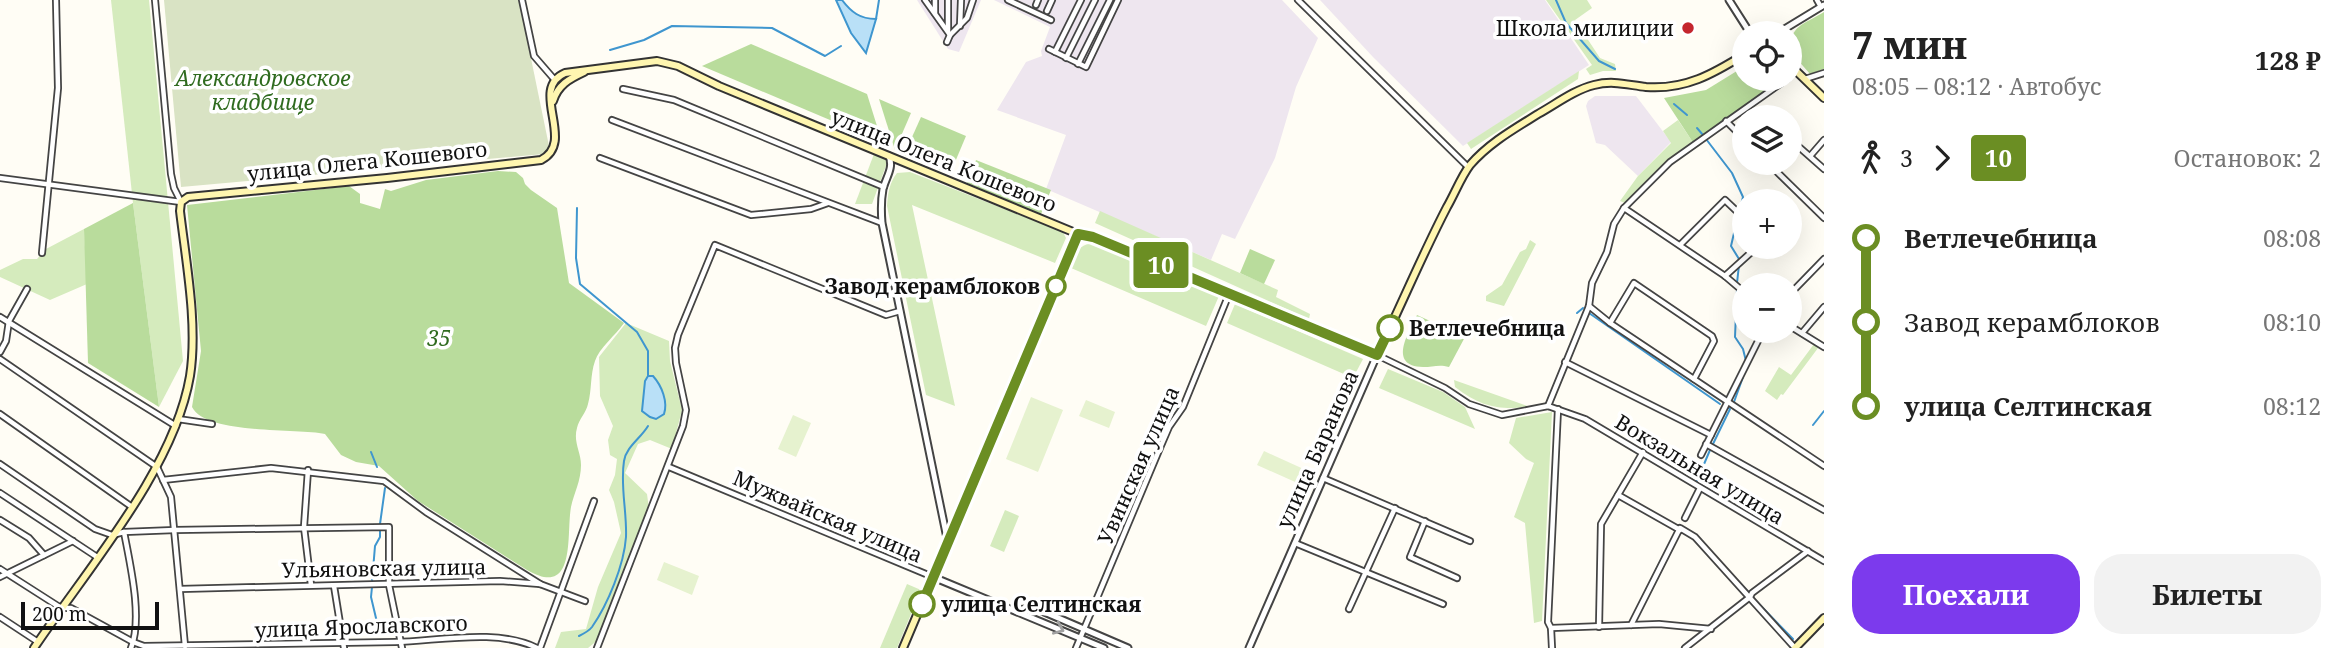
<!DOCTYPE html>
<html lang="ru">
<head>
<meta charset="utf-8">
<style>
	body { margin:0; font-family:"Noto Serif",serif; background:#f2f2f2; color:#222; height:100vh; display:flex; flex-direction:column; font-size:26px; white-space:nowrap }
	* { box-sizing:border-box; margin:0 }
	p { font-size:23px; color:#767676 }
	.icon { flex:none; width:38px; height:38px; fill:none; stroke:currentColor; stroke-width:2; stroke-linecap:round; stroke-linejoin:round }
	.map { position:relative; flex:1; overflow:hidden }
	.side { display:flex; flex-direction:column; background:#fff; width:525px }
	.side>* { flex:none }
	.badge { padding:0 14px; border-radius:5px; font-size:24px; line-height:46px }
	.controls { position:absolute; left:1732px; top:21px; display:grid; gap:14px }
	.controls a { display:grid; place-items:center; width:70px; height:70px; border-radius:50%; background:#fff; box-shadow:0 7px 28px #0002; font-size:35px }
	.scale { position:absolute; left:21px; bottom:18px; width:138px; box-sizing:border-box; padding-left:7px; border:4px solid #111; border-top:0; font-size:19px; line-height:24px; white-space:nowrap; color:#111; -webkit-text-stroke:5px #fff; paint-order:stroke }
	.map>.badge { position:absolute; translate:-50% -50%; box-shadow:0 0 0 4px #fff }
	.legs { display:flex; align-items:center; gap:10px; height:77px; padding:0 28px; font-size:23px }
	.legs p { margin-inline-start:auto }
	.head { display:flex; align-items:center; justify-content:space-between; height:119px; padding:0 28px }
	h1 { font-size:38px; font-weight:700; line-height:52px }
	.cta { display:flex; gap:14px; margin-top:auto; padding:14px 28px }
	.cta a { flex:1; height:80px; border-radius:28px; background:#7c3aed; color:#fff; font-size:28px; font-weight:700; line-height:80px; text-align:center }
	.cta a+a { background:#f2f2f2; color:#222 }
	ul { padding:0 28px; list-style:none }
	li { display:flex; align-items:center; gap:24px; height:84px; font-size:26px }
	li i { display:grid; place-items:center; width:10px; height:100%; margin:0 9px; background:currentColor }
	li i::after { content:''; width:18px; height:18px; margin:-9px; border:5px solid; border-radius:50%; background:#fff }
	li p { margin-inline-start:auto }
	li:first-child i { background:linear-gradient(#0000 50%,currentColor 0) }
	li:last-child i { background:linear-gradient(currentColor 50%,#0000 0) }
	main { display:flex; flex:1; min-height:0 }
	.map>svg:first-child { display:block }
	.industrial { fill:#eee6ef }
	.green { fill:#d5ebbd }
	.forest { fill:#b9dc9c }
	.cemetery { fill:#d9e3c4 }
	.pitch { fill:#e6f2cf }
	.water { fill:#b9e0f7; stroke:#3f96cf; stroke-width:2 }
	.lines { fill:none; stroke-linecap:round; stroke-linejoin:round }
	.stream { stroke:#3f96cf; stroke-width:2 }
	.minor-casing { stroke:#444; stroke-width:8 }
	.tertiary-casing { stroke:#444; stroke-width:9 }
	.secondary-casing { stroke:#333; stroke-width:10 }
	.minor { stroke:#fff; stroke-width:4.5 }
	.tertiary { stroke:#fff; stroke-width:5 }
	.secondary { stroke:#fff6b0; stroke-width:6 }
	.oneway { stroke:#a0a0a0 }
	.line-1-casing { stroke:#fff; stroke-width:16 }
	.line-1 { stroke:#6b8e23; stroke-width:10 }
	.poi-dot { fill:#c4262e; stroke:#fff; stroke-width:2.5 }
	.stop-1-dot { fill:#fff; stroke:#6b8e23; stroke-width:3.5 }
	.labels { text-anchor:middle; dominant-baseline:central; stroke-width:7; stroke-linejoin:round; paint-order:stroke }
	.poi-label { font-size:21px; fill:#111; stroke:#fff; text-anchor:end }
	.park-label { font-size:21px; font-style:italic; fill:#2f6b1f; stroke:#fff }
	.street-label { font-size:21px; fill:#111; stroke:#fff }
	.stop-label { font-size:21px; font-weight:bold; fill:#111; stroke:#fff; text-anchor:start }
</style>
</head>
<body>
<main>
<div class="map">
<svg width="1824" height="648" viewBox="0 0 1824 648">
	<rect width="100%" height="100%" fill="#fffdf5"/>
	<!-- industrial -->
	<g class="industrial">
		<path d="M 917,0 L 981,0 L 959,52 L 948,49 Z"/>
		<path d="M 994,0 L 1282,0 L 1318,38 L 1296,87 L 1275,158 L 1235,239 L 1222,234 L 1211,260 L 1046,189 L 1066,135 L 997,110 L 1026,62 L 1042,56 L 1041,51 L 1050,27 Z"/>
		<path d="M 1320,0 L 1545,0 L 1589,65 L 1463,146 L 1373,57 Z"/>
		<path d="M 1595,96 L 1636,96 L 1671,142 L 1638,176 L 1605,145 L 1596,143 L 1586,106 L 1588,101 Z"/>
	</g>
	<!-- green -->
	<g class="green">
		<path d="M 111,0 L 149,0 L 183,361 L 159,407 L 133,203 Z"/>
		<path d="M 1546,0 L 1587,0 L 1592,8 L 1575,20 L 1600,58 L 1615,64 L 1616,71 L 1603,71 L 1590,75 L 1586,69 L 1592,65 Z"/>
		<path d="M 1579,71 L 1578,79 L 1471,149 L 1467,143 Z"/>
		<path d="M 1678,120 L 1694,144 L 1625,203 L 1620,201 L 1638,176 L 1671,143 L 1663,131 Z"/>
		<path d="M 874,154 L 885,159 L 887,163 L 872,204 L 855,204 Z"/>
		<path d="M 910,172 L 1063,232 L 1066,238 L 1055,263 L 912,205 L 955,406 L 926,395 L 887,206 C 888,194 889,183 897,173 Z"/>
		<path d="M 1100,211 L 1278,290 L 1276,297 L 1310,314 L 1309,319 L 1095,223 Z"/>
		<path d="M 84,229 L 87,284 L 50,300 L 0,277 L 0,270 L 23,259 L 37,259 L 46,249 Z"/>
		<path d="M 1530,240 L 1536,244 L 1504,306 L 1486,301 L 1486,296 L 1502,285 L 1520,252 L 1526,249 Z"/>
		<path d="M 1094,243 L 1219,296 L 1206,326 L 1071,268 C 1077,254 1076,245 1094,243 Z"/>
		<path d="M 1235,304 L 1363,359 L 1353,378 L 1227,323 Z"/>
		<path d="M 626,323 L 669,341 L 670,361 L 682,410 L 672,449 L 650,440 L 638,444 L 625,473 L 647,494 L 649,509 L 599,639 L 588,648 L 555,648 L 561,632 L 586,629 L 598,587 L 621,533 L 614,502 L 609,490 L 615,475 L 617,459 L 610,455 L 608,440 L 613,426 L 600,396 L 599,357 Z"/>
		<path d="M 1814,344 L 1818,348 L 1783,395 L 1781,394 L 1777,400 L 1765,391 L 1779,367 L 1791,375 Z"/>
		<path d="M 1388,369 L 1443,392 L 1465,407 L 1475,429 L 1379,388 Z"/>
		<path d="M 1454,380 L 1530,407 C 1498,410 1481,407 1455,387 Z"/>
		<path d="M 1552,412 L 1542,621 L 1534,623 L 1525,523 L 1514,517 L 1534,463 L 1526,459 L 1509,443 L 1516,418 Z"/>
		<path d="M 1005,510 L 1019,516 L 1004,552 L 990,546 Z"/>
		<path d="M 907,584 L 921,590 L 897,648 L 880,648 Z"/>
	</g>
	<!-- forest -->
	<g class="forest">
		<path d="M 1824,12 L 1824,69 L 1810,74 L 1790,51 C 1790,25 1803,25 1824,12 Z"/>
		<path d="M 751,44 L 867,94 L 882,142 L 702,66 Z"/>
		<path d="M 1745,66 L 1745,79 L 1772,79 L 1770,81 L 1773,87 L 1694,144 L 1664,98 L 1706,90 Z"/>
		<path d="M 879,99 L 911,113 L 895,150 Z"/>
		<path d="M 921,117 L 966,136 L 950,174 L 904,155 Z"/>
		<path d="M 976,160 L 1051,190 L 1041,214 L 967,183 Z"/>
		<path d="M 498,171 L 516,172 L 523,178 L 525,184 L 531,190 L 557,208 L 569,283 L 624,323 C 616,335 599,348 595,361 C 590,375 592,390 588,404 C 586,413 579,419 577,428 C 573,442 581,452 581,465 C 581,481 574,493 571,507 C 566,535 577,599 527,570 L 418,501 L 379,466 L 356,462 L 341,455 L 325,434 C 297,428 206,435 192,407 L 201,351 L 187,205 L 349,186 L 360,194 L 360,203 L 380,209 L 385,189 L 391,191 L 426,180 Z"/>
		<path d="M 133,203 L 159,407 L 88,363 L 84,229 Z"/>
		<path d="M 1250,249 L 1275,260 L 1264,284 L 1240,273 Z"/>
		<path d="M 1417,315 L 1465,337 L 1449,367 C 1439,364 1433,367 1423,367 C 1387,366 1409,332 1417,315 Z"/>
	</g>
	<!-- cemetery -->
	<path class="cemetery" d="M 164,0 L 519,0 L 549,146 L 544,154 L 181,187 Z"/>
	<!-- pitch -->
	<g class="pitch">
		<path d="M 1031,397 L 1063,410 L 1038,472 L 1006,459 Z"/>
		<path d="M 1086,400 L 1115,412 L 1109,428 L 1079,416 Z"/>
		<path d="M 793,415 L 811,423 L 796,457 L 778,449 Z"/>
		<path d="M 1264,451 L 1308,471 L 1302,485 L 1257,465 Z"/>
		<path d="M 664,562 L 699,576 L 692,595 L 657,580 Z"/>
	</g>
	<!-- water -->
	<g class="water">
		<path d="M 836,0 L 842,0 C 851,12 860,19 876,19 L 866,53 L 851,33 Z"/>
		<path d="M 648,376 L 653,376 C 662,386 668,402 664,414 L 656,419 L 650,417 L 642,411 L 645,381 Z"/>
	</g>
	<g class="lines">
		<!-- stream -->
		<g class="stream">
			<path d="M 1556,0 L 1566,23 L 1599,61 L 1615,69"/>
			<path d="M 876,19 L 879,0"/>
			<path d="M 610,50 L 644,40 L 672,26 L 772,28 L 825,56 L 841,46"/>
			<path d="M 1674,104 L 1687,115"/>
			<path d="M 1697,128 L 1703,135"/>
			<path d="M 1706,139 L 1732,173 L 1743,197 L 1739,212"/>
			<path d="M 577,208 L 576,258 L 580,284 L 637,332 L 648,351 L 648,376"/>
			<path d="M 1738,216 L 1731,246 L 1739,259"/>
			<path d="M 1737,283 L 1739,265"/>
			<path d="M 1737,290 L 1735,337 L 1743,349 L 1746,361"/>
			<path d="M 1577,313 L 1583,308"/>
			<path d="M 1589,313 L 1720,404"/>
			<path d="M 1734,402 L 1743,377"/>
			<path d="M 1813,425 L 1824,411"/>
			<path d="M 1712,446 L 1730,409 L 1725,406"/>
			<path d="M 371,452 L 377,467"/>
			<path d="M 1696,483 L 1710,450"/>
			<path d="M 380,524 L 385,488"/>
			<path d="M 1732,575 L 1748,592"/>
			<path d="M 372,582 L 375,546 L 380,537 L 380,530"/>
			<path d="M 372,587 L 371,597 L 380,635"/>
			<path d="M 1753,598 L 1793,639"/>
			<path d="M 579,636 C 583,634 589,631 592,627 C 608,604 624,565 626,537 C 627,511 620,486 624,461 C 626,447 641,438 648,426"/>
		</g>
		<defs>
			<g id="minor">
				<path d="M 155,0 L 171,174 L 174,188 L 181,202"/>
				<path d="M 522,0 L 534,56 L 554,79"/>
				<path d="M 925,0 L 950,35 L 947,42"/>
				<path d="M 1008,0 L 1051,20"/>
				<path d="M 1298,0 L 1468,167"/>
				<path d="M 1817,0 L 1821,7"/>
				<path d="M 1036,5 L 1038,0"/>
				<path d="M 1047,11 L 1052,0"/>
				<path d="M 935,13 L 935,0"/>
				<path d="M 960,26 L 961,0"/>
				<path d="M 948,31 L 948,0"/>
				<path d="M 950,35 L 967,18 L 973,0"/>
				<path d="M 1049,49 L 1086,67 L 1118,0"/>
				<path d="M 1055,52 L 1081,0"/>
				<path d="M 1066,58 L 1095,0"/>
				<path d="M 1078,64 L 1110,0"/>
				<path d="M 1805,79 L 1824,73"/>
				<path d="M 623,89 L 674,100 L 884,187"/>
				<path d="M 612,120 L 882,223"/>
				<path d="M 1726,121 L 1745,140"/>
				<path d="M 1790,139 L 1824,169"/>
				<path d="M 1811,155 L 1824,140"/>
				<path d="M 600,158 L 751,215 L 811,209 L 828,203"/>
				<path d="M 1768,163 L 1824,218"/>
				<path d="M 0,178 L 181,202"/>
				<path d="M 1624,208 L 1725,276 L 1745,293"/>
				<path d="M 1680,245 L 1725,200 L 1745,219"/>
				<path d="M 42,253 L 58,88 L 56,0"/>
				<path d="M 1725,276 L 1757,247"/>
				<path d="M 1790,294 L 1824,259"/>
				<path d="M 1589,306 L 1610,323 L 1824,466"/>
				<path d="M 0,317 L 176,426"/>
				<path d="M 1610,323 L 1634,283 L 1712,336 L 1714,341 L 1694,379"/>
				<path d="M 1790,326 L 1824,347"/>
				<path d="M 1802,333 L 1824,307"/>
				<path d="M 0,352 L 6,341 L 9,321 L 27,289"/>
				<path d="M 1377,355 L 1445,388 L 1469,404 L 1502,415 L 1548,406 L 1585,419 L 1824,561"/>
				<path d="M 0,359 L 157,467 L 171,497 L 185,646"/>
				<path d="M 1565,362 L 1711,435"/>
				<path d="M 1548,406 L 1589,306 L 1592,283 L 1607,252 L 1614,224 L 1624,208 L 1670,162 L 1787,79"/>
				<path d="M 0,414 L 132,507"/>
				<path d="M 178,419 L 212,424"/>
				<path d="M 1706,444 L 1824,510"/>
				<path d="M 1701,455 L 1763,331"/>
				<path d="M 0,464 L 95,529 L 112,535 L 124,532 L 175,530 L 389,527 L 389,585 L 402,648"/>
				<path d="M 669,467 L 933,577"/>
				<path d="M 308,470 L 304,527 L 311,585"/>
				<path d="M 1323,478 L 1470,541"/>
				<path d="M 163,480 L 271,468 L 384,481 L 426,512 L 540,584"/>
				<path d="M 0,493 L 97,557"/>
				<path d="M 1618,495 L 1680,530"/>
				<path d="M 1685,518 L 1700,488"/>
				<path d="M 0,520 L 29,538 L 44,555"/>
				<path d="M 1425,521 L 1410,557 L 1457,578"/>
				<path d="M 124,532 C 130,564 143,618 131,648"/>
				<path d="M 1295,543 L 1443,604"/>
				<path d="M 0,569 L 61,608 L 71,608 L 133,642 L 144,646 C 228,644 311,644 395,642 C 439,641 497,628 537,648"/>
				<path d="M 0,577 L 73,541"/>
				<path d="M 334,586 L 344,648"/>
				<path d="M 180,589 L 500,581 L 540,584 L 585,601"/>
				<path d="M 1349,609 L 1395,508"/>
				<path d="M 0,617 L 38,642"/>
				<path d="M 1631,625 L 1680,528 L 1695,537 L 1795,648"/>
				<path d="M 1599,627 L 1601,524 L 1643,452"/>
				<path d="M 1551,628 L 1659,624 L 1711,629"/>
				<path d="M 540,648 L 594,501"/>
				<path d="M 597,648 L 683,426 L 686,410 L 676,363 L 675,348 L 678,335 L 715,245 L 886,315 L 900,311"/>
				<path d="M 1076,648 L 1160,448 L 1169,427 L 1183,407 L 1229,294"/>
				<path d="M 1552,648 L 1551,628 L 1548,622 L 1558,409"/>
				<path d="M 1685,648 L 1750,597 L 1752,593 L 1808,551"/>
			</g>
			<g id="tertiary">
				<path d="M 1729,0 L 1750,33"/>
				<path d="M 1778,33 L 1824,5"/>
				<path d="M 889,156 C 894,168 886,177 883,189 C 881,200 881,211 882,223 L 948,543"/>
				<path d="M 933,577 L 1104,648"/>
				<path d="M 1016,610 L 1035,608 L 1128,648"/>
				<path d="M 1249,648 L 1377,355"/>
			</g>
			<g id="secondary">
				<path d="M 1790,65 L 1824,98"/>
				<path d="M 553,101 C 558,85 569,79 584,72"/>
				<path d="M 34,648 C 87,569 174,470 190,376 C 198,325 186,262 180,211 L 181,202 L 188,197 L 387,178 L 541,160 C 577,142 528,89 565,73 L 657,61 L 678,66 L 719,86 L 1078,234 L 1093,237 L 1377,355 C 1401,306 1422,255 1447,207 C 1455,193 1461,177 1470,165 C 1489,143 1514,129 1538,114 C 1556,104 1574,90 1594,85 C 1613,80 1628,85 1646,87 C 1685,90 1713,74 1745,54"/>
				<path d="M 903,648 L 1078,234"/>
				<path d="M 1795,648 L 1824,618"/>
			</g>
		</defs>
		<!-- minor casing -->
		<use href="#minor" class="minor-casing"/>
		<!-- tertiary casing -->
		<use href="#tertiary" class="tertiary-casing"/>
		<!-- secondary casing -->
		<use href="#secondary" class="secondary-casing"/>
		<!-- minor -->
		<use href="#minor" class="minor"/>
		<!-- tertiary -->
		<use href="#tertiary" class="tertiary"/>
		<!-- secondary -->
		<use href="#secondary" class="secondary"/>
	</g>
	<!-- one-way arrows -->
	<defs><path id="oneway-chevron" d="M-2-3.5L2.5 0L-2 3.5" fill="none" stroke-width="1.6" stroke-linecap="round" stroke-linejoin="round" transform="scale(1.75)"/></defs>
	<use class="oneway" href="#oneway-chevron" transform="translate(1059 629) rotate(23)"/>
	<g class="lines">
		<defs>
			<path id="line-1" d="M 922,604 L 1078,234 L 1093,237 L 1377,355 L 1390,328"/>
		</defs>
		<!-- line-1 casing -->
		<use href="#line-1" class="line-1-casing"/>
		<!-- line-1 -->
		<use href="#line-1" class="line-1"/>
	</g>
	<!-- markers -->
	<circle class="poi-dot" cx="1688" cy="28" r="7"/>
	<g class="stop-1-dot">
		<circle cx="1056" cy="286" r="9"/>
		<circle cx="1390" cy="328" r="12"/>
		<circle cx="922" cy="604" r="12"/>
	</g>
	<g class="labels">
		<!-- poi labels -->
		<g class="poi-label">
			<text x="1674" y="28">Школа милиции</text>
		</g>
		<!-- park labels -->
		<g class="park-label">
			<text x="263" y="78">Александровское<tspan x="263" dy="24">кладбище</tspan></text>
			<text x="439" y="338">35</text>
		</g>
		<!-- street labels -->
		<g class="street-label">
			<text transform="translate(944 160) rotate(22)">улица Олега Кошевого</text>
			<text transform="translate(367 161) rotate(-6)">улица Олега Кошевого</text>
			<text transform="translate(1317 449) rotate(-66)">улица Баранова</text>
			<text transform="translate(1138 465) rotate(-66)">Увинская улица</text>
			<text transform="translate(1700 469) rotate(31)">Вокзальная улица</text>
			<text transform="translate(828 516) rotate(23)">Мужвайская улица</text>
			<text transform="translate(384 568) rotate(-1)">Ульяновская улица</text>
			<text transform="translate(361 626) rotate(-2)">улица Ярославского</text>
		</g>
		<!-- stop labels -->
		<g class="stop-label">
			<text x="1040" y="286" text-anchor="end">Завод керамблоков</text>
			<text x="1409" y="328">Ветлечебница</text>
			<text x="941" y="604">улица Селтинская</text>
		</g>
	</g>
</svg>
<div class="controls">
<a><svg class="icon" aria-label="locate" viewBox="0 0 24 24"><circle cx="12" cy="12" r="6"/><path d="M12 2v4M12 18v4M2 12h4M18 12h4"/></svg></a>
<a><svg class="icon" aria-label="layers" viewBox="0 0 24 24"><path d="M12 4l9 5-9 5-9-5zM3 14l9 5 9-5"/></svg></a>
<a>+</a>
<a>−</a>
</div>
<div class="scale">200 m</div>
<b class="badge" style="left:1161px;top:265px;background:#6b8e23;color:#fff">10</b>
</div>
<section class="side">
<div class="head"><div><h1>7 мин</h1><p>08:05 – 08:12 · Автобус</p></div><b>128 ₽</b></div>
<div class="legs"><svg class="icon" aria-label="walk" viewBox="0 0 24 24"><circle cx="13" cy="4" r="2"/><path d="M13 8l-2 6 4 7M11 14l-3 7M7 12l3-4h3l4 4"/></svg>3<svg class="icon" aria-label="forward" viewBox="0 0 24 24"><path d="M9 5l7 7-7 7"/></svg><b class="badge" style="background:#6b8e23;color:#fff">10</b><p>Остановок: 2</p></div>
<ul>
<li><i style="color:#6b8e23"></i><b>Ветлечебница</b><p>08:08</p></li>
<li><i style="color:#6b8e23"></i><span>Завод керамблоков</span><p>08:10</p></li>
<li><i style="color:#6b8e23"></i><b>улица Селтинская</b><p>08:12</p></li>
</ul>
<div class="cta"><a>Поехали</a><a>Билеты</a></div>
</section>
</main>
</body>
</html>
